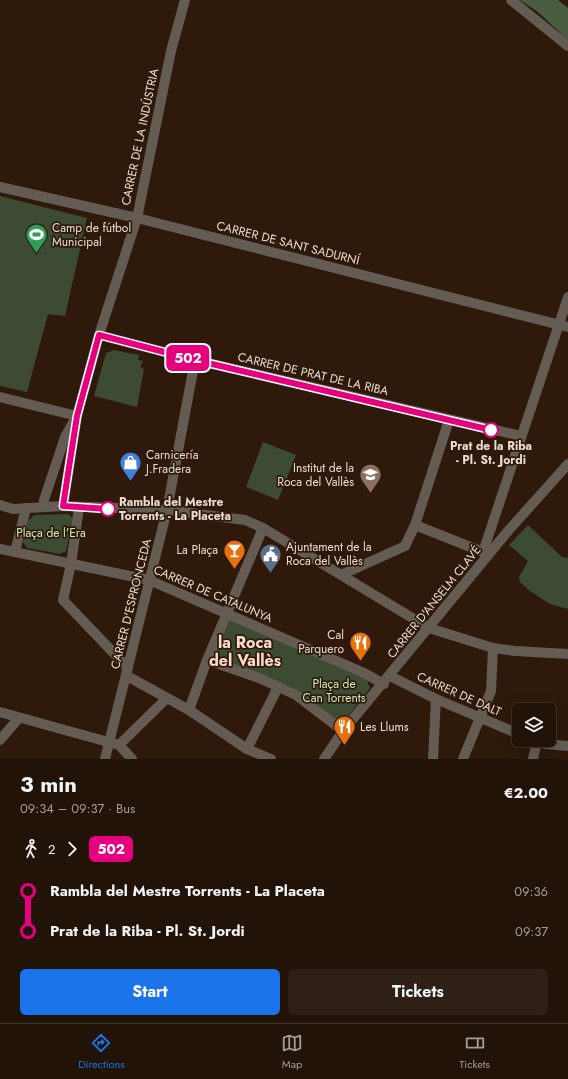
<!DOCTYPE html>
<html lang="en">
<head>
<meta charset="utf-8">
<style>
	body { margin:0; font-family:Jost,sans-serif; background:#2e2016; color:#f1f3f6; height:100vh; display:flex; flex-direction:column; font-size:15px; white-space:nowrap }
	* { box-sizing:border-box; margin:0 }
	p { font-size:13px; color:#a29e9c }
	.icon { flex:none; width:22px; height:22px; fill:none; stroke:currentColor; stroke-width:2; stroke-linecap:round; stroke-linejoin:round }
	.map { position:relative; height:759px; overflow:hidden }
	.drawer { display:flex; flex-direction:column; background:#221308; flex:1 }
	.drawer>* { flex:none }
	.badge { padding:0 8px; border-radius:6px; font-size:14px; line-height:26px }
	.fabs { position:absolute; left:512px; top:703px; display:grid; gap:8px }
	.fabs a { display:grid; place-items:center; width:44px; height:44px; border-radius:6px; background:#221308; box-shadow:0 4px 16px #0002,0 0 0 1px #3f3229; font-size:20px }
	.map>.badge { position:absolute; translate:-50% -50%; box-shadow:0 0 0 2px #fff }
	.legs { display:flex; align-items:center; gap:6px; height:44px; padding:0 20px; font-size:13px }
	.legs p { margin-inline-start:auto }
	.headline { display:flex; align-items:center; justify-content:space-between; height:68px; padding:0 20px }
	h1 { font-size:22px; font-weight:700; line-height:30px }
	.action { display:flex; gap:8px; margin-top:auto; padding:8px 20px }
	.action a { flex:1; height:46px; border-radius:6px; background:#1a73e8; color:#fff; font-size:16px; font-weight:700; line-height:46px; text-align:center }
	.action a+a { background:#2e2016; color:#f1f3f6 }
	ul { padding:0 20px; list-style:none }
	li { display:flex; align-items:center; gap:14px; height:40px; font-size:15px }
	li i { display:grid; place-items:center; width:6px; height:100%; margin:0 5px; background:currentColor }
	li i::after { content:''; width:10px; height:10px; margin:-5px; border:3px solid; border-radius:50%; background:#221308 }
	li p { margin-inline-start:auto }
	li:first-child i { background:linear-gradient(#0000 50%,currentColor 0) }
	li:last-child i { background:linear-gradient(currentColor 50%,#0000 0) }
	.tab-bar { display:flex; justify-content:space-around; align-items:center; height:56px; border-top:1px solid #3f3229; background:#221308; font-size:11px; color:#a29e9c }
	.tab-bar a { display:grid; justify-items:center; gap:2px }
	.tab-bar .current { color:#1a73e8 }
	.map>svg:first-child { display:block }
	.green { fill:#3d4b33 }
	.forest { fill:#4b5d40 }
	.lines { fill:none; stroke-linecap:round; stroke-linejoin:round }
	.minor { stroke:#645b52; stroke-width:10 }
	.line-1-casing { stroke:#fff; stroke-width:9 }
	.line-1 { stroke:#e6007e; stroke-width:6 }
	.stop-1-dot { fill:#fff; stroke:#e6007e; stroke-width:2 }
	.labels { text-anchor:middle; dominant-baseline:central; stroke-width:3.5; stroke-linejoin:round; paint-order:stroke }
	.street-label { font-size:12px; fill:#eadbd2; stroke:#2e190b }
	.poi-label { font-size:12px; fill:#eadbd2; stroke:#2e190b; text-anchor:start }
	.stop-label { font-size:12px; font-weight:bold; fill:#eadbd2; stroke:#2e190b }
	.park-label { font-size:12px; fill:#cdeeb7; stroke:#2e190b }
	.district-label { font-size:16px; font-weight:bold; fill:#fbdcca; stroke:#2e190b }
</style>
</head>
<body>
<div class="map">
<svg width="568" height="759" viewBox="0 0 568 759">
	<rect width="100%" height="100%" fill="#2e190b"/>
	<!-- green -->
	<g class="green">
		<path d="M 0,196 L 87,218 L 65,316 L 48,314 L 27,392 L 0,386 Z"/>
		<path d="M 114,350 L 139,355 L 138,360 L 143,361 L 140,367 L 144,369 L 137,407 L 94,396 L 106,353 Z"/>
		<path d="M 263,442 L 296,455 L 278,500 L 246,487 Z"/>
		<path d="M 68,514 L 73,518 L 66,551 L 60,554 L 27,548 L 23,542 L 28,521 L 34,515 Z"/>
		<path d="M 528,525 L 562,557 L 568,558 L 568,609 L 550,604 L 530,591 L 520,582 L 519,577 L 528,561 L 509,545 Z"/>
		<path d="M 228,616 L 366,678 L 370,688 L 339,728 L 296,695 L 210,658 Z"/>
	</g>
	<!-- forest -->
	<path class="forest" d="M 520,0 L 558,0 L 568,8 L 568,40 L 538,12 Z"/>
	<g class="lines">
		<!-- minor -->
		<g class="minor">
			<path d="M 511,0 L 568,46"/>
			<path d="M 0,187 L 137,218 L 568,327"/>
			<path d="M 99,335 L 195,360 L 521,436"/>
			<path d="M 0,397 L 77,416"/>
			<path d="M 0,505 L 13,509 L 63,506 L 167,510 L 245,520 L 263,528 L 429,628 L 493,648 L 515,651 L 568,654"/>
			<path d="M 63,506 L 77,416 L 99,335 L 137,218 L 171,51 L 185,0"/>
			<path d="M 44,507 L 44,500 L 65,437 L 74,421"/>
			<path d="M 79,508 L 71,564 L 63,600 L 128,668"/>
			<path d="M 415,525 L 488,554"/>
			<path d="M 0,549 L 149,580 L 362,672 L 384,684"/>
			<path d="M 15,552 L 26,508"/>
			<path d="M 483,552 L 568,297"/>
			<path d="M 341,575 L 405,546 L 415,525 L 449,420"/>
			<path d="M 207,660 L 259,678 L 296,695 L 343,731"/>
			<path d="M 127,676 L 189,710 L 247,749 L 271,759"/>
			<path d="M 390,676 L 436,699 L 519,734"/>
			<path d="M 189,710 L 207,660 L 263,528"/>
			<path d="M 0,712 L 119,745 L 132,759"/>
			<path d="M 0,740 L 19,718"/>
			<path d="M 534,740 L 546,744 L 568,746"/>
			<path d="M 119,745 L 167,698"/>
			<path d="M 247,749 L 278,687"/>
			<path d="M 105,759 L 167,510 L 195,360"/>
			<path d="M 324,759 L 343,731 L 508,531 L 568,464"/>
			<path d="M 433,759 L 436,699"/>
			<path d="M 463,759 L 491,691 L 493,648"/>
			<path d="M 533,759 L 537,741"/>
		</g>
	</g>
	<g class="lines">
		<defs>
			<path id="line-1" d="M 108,509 L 63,506 L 77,416 L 99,335 L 195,360 L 491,430"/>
		</defs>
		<!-- line-1 casing -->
		<use href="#line-1" class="line-1-casing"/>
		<!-- line-1 -->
		<use href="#line-1" class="line-1"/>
	</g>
	<!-- icons -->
	<defs>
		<symbol id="stadium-pin" viewBox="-11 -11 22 30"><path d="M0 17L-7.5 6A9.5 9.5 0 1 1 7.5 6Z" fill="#2e9e5b" stroke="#2e190b"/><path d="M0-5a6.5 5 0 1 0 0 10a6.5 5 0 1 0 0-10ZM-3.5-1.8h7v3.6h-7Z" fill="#fff"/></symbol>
		<symbol id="shop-pin" viewBox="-11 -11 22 30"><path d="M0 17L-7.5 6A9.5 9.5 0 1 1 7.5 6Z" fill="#3f7fe0" stroke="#2e190b"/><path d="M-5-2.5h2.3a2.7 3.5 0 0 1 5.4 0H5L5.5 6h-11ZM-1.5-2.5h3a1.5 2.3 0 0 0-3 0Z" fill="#fff"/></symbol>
		<symbol id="school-pin" viewBox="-11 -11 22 30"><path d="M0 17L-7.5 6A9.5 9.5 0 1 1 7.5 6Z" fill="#8d6e63" stroke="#2e190b"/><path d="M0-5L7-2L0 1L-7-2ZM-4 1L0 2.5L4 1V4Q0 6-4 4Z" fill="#fff"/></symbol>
		<symbol id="bar-pin" viewBox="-11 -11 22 30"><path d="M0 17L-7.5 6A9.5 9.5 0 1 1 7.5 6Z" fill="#e8710a" stroke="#2e190b"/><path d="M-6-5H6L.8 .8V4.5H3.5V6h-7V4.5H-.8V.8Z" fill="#fff"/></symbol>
		<symbol id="civic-pin" viewBox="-11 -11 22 30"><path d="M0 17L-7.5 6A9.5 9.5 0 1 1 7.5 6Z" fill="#5c6f8a" stroke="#2e190b"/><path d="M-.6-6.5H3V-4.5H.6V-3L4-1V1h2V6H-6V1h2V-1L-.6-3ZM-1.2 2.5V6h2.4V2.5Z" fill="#fff"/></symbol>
		<symbol id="restaurant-pin" viewBox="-11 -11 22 30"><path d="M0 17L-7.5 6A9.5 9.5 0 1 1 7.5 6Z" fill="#e8710a" stroke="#2e190b"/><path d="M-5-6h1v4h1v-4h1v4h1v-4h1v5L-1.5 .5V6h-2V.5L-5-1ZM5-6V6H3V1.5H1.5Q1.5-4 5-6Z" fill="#fff"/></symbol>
	</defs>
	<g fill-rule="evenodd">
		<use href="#stadium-pin" x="24" y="222" width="25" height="34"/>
		<use href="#shop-pin" x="118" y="450" width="25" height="34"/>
		<use href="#school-pin" x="358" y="462" width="25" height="34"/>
		<use href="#bar-pin" x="222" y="538" width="25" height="34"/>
		<use href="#civic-pin" x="258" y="542" width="25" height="34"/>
		<use href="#restaurant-pin" x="348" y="630" width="25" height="34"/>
		<use href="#restaurant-pin" x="332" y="714" width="25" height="34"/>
	</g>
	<!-- markers -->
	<g class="stop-1-dot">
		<circle cx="491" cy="430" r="7"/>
		<circle cx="108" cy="509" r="7"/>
	</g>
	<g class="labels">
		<!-- street labels -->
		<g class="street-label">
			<text transform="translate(140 137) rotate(-78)">CARRER DE LA INDÚSTRIA</text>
			<text transform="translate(288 243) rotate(14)">CARRER DE SANT SADURNÍ</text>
			<text transform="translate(313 374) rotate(13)">CARRER DE PRAT DE LA RIBA</text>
			<text transform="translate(213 594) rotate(23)">CARRER DE CATALUNYA</text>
			<text transform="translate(434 602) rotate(-51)">CARRER D'ANSELM CLAVÉ</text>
			<text transform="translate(131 604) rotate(-76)">CARRER D'ESPRONCEDA</text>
			<text transform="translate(459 694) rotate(24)">CARRER DE DALT</text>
		</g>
		<!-- poi labels -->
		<g class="poi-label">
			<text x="52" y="228">Camp de fútbol<tspan x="52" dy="14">Municipal</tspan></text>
			<text x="146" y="455">Carnicería<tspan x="146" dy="14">J.Fradera</tspan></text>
			<text x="354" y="468" text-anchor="end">Institut de la<tspan x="354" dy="14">Roca del Vallès</tspan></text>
			<text x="286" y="547">Ajuntament de la<tspan x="286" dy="14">Roca del Vallès</tspan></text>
			<text x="218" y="550" text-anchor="end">La Plaça</text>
			<text x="344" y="635" text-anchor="end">Cal<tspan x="344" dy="14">Parquero</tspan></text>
			<text x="360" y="727">Les Llums</text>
		</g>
		<!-- stop labels -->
		<g class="stop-label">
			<text x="491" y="446">Prat de la Riba<tspan x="491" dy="14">- Pl. St. Jordi</tspan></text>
			<text x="119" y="502" text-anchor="start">Rambla del Mestre<tspan x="119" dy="14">Torrents - La Placeta</tspan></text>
		</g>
		<!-- park labels -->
		<g class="park-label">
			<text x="51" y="533">Plaça de l'Era</text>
			<text x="334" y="684">Plaça de<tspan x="334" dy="14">Can Torrents</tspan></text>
		</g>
		<!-- district labels -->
		<g class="district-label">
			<text x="245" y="642">la Roca<tspan x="245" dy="18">del Vallès</tspan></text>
		</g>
	</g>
</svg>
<div class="fabs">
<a><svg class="icon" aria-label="layers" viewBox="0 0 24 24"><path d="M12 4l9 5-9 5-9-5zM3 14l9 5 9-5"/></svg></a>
</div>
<b class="badge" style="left:188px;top:358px;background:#e6007e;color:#fff">502</b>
</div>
<section class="drawer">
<div class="headline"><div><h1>3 min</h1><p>09:34 – 09:37 · Bus</p></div><b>€2.00</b></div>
<div class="legs"><svg class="icon" aria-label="walk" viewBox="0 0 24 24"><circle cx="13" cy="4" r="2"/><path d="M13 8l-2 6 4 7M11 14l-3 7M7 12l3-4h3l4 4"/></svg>2<svg class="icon" aria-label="forward" viewBox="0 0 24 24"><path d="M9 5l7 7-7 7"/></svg><b class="badge" style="background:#e6007e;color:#fff">502</b></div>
<ul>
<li><i style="color:#e6007e"></i><b>Rambla del Mestre Torrents - La Placeta</b><p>09:36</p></li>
<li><i style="color:#e6007e"></i><b>Prat de la Riba - Pl. St. Jordi</b><p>09:37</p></li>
</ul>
<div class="action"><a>Start</a><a>Tickets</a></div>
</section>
<nav class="tab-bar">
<a class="current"><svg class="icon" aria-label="directions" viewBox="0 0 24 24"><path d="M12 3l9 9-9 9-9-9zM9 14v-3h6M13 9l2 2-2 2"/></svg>Directions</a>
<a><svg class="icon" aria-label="map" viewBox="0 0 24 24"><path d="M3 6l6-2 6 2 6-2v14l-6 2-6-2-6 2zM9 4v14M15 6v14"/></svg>Map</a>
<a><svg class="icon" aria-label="tickets" viewBox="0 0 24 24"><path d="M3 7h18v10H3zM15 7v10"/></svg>Tickets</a>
</nav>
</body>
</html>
